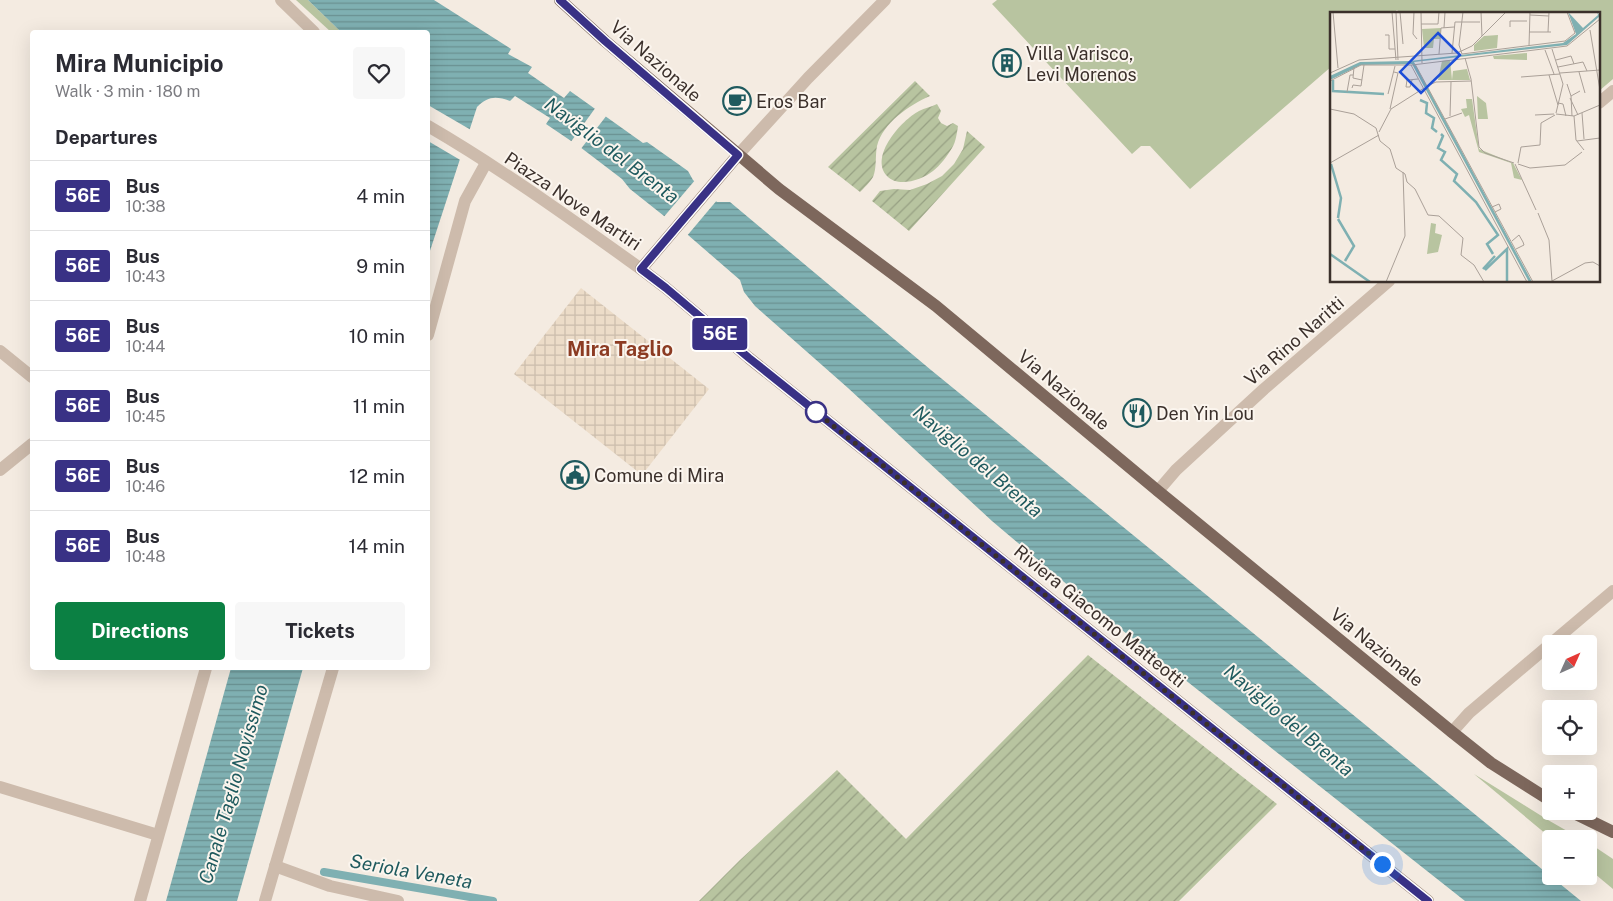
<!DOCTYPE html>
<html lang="en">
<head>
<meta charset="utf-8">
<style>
	body { margin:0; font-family:"Public Sans",sans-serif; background:#f7f7f7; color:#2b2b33; height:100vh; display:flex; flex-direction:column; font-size:19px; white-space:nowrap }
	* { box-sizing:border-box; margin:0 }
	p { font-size:16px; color:#7c7c81 }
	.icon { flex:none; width:28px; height:28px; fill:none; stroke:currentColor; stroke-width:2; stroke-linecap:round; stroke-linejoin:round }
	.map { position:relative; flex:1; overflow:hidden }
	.sheet { position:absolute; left:30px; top:30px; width:400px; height:640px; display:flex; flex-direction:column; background:#fff; border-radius:5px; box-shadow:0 5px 20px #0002 }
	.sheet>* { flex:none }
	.badge { padding:0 10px; border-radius:4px; font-size:18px; line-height:32px }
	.needle { width:32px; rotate:45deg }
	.buttons { position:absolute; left:1542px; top:635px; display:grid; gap:10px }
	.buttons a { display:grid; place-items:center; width:55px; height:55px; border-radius:5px; background:#fff; box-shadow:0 5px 20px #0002; font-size:25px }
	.you { position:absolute; width:25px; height:25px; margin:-12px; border:4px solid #fff; border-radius:50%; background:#1a73e8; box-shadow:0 0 0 8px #1a73e833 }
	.map>.badge { position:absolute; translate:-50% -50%; box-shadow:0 0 0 2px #fff }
	h2 { padding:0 25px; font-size:19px; line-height:45px }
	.round { display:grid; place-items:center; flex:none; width:52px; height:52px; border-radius:5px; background:#f7f7f7 }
	.overview { display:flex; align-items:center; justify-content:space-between; height:85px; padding:0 25px }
	h1 { font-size:24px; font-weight:700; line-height:38px }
	.button { display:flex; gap:10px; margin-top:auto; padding:10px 25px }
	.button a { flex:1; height:58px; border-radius:5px; background:#0b8043; color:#fff; font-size:20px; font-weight:700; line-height:58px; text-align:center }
	.button a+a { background:#f7f7f7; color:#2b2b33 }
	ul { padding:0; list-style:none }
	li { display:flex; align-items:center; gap:15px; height:70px; padding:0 25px; border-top:1px solid #e1e1e2 }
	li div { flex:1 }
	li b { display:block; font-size:19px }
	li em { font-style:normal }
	li .badge { min-width:55px; font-weight:700; text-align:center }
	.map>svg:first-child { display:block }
	.green { fill:#b8c4a0 }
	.garden { fill:url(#garden-furrows) }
	.plaza { fill:url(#plaza-grid) }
	.water { fill:url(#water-rules) }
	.pier { fill:#f4ebe1 }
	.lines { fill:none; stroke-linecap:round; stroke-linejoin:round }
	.stream { stroke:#7fb0b2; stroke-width:8 }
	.street { stroke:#cdbbac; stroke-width:12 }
	.secondary { stroke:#a18a7d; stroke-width:12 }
	.primary { stroke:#7d675c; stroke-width:12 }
	.line-casing { stroke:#fff; stroke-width:11 }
	.line { stroke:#393185; stroke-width:8 }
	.walk { stroke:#3b302b; stroke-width:5; stroke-dasharray:0 9 }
	.stop-dot { fill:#fff; stroke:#393185; stroke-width:2.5 }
	.labels { text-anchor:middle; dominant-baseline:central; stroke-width:4; stroke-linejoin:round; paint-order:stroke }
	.poi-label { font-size:18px; fill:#3b302b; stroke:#fbf5ee; text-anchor:start }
	.street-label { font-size:18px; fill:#3b302b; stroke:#fbf5ee }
	.water-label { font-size:19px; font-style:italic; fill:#1f5a5e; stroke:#fbf5ee }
	.quarter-label { font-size:20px; font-weight:bold; fill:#8c3b22; stroke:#fbf5ee }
	.inset-river { fill:none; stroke:#7fb0b2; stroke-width:2.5 }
	.inset-road { fill:none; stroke:#aaa098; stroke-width:1 }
	.view { fill:#1d4ed8; fill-opacity:0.15; stroke:#1d4ed8; stroke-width:2.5 }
	.inset-edge { fill:none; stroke:#3b302b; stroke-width:2.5 }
</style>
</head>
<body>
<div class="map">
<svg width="1613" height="901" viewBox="0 0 1613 901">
	<defs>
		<pattern id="garden-furrows" width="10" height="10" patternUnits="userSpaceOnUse" patternTransform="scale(1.25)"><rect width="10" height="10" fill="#b8c4a0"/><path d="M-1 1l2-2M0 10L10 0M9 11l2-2" fill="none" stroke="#97a083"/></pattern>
		<pattern id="plaza-grid" width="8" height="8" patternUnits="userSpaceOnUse" patternTransform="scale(1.25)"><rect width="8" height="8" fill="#ecdcc8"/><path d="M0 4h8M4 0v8" fill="none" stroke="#cbbdac"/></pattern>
		<pattern id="water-rules" width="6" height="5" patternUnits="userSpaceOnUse" patternTransform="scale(1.25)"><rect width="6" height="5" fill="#7fb0b2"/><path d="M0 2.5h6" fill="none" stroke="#699091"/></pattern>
	</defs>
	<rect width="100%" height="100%" fill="#f4ebe1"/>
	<!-- green -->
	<g class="green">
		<path d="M 296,0 L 308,0 L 341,32 L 331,32 Z"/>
		<path d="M 997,0 L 1613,0 L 1613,79 L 1599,91 L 1599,14 L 1401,14 L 1397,10 L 1392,14 L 1332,14 L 1332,66 L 1190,189 L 1150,146 L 1141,146 L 1132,154 L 992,4 Z"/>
		<path d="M 1474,774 L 1548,820 L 1581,839 L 1552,839 Z"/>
		<path d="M 1589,843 L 1613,859 L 1613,889 L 1589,869 Z"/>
	</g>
	<!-- garden -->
	<g class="garden">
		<path d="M 915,81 L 930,96 C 909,105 883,123 877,146 C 875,156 877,168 873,177 C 870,182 864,188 860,192 L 828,167 Z"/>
		<path d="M 937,104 L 941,111 L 938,118 L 941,123 L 947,126 L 953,123 L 958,126 C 957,132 956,142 952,148 C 948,155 940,166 933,171 C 922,180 898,188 887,176 C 869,156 902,120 919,111 C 925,108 931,107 937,104 Z"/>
		<path d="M 967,131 L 985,147 L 909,231 L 872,201 L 880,191 L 894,189 L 910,190 L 927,184 L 942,176 L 954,164 L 963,149 Z"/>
		<path d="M 1088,655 L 1277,804 L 1179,901 L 699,901 L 740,860 L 837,770 L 906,839 Z"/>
	</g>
	<!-- plaza -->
	<path class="plaza" d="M 581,288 L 709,389 L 642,475 L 514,374 Z"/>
	<!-- water -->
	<g class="water">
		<path d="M 308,0 L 434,0 L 511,49 L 508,54 L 532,67 L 528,73 L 564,98 L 570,91 L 643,143 L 647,142 L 688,171 L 693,180 L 717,202 L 730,202 L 931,370 L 1581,901 L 1465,901 L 1103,615 L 992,521 L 848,388 L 755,306 L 744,292 L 740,280 L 688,235 L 630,189 L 622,179 L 580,147 L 546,124 L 550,118 L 515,96 L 510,101 C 496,96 488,96 477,107 L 428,257 L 428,32 L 341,32 Z"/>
		<path d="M 231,668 L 303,668 L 237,901 L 166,901 Z"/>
	</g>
	<!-- pier -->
	<g class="pier">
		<path d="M 428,105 L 471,130 L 462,161 L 428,141 Z"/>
		<path d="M 596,107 L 607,115 L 580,150 L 570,143 Z"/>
		<path d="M 696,179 L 718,199 L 686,237 L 662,219 Z"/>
	</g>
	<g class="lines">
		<!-- stream -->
		<path class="stream" d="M 324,872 L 493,901"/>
		<!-- street -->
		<g class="street">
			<path d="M 281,0 L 314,32"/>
			<path d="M 1599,103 L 1613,91"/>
			<path d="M 428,126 C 502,169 571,219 641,269"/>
			<path d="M 738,155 L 808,78 L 885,0"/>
			<path d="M 428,335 L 465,201 L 486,163"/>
			<path d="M 0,351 L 32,377"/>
			<path d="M 0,470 L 32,444"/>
			<path d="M 1158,491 L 1176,470 L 1264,389 L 1389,281"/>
			<path d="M 1452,732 L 1469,713 L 1613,591"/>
			<path d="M 0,787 L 158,835"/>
			<path d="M 275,866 L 330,886 L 398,901"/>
			<path d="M 140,901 L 206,668"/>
			<path d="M 265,901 L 333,668"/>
		</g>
		<!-- secondary -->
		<path class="secondary" d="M 738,155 L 641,269 L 666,288 L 749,358 L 1428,901"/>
		<!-- primary -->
		<g class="primary">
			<path d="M 560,0 L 605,41 L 779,189 L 936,306 L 1158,491 L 1452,732 L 1491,763 L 1551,801"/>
			<path d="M 1570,811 L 1613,832"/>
		</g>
	</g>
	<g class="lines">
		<defs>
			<path id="line" d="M 560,0 L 605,41 L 738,155 L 641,269 L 666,288 L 749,358 L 1428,901"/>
		</defs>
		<!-- line casing -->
		<use href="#line" class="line-casing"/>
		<!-- line -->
		<use href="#line" class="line"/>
		<!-- walk -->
		<path class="walk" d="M 816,412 L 811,408 L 1382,864"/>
	</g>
	<!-- icons -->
	<defs>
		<symbol id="building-ring" viewBox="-11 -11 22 22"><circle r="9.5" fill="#fbf5ee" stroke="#1f5a5e" stroke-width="1.5"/><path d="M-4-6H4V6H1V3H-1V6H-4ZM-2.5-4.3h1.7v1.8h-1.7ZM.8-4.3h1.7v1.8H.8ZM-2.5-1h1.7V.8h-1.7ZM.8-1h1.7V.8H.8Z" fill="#1f5a5e"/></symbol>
		<symbol id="cafe-ring" viewBox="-11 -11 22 22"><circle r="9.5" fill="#fbf5ee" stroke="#1f5a5e" stroke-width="1.5"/><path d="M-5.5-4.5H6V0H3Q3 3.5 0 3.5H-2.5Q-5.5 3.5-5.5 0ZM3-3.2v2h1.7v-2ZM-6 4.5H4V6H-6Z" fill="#1f5a5e"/></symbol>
		<symbol id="restaurant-ring" viewBox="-11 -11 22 22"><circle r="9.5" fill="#fbf5ee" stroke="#1f5a5e" stroke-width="1.5"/><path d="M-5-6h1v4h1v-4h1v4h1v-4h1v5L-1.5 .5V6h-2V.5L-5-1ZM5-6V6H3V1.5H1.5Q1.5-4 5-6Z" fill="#1f5a5e"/></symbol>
		<symbol id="civic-ring" viewBox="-11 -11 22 22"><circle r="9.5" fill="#fbf5ee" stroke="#1f5a5e" stroke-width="1.5"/><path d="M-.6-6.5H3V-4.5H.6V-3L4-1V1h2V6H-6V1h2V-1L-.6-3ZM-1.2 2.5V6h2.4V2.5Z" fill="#1f5a5e"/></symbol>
	</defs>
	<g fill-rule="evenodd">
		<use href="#building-ring" x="991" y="47" width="32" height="32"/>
		<use href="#cafe-ring" x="721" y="85" width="32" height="32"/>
		<use href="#restaurant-ring" x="1121" y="397" width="32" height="32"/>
		<use href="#civic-ring" x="559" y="459" width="32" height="32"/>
	</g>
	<!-- markers -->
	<circle class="stop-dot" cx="816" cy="412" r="10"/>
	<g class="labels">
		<!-- poi labels -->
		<g class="poi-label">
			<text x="1026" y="53">Villa Varisco,<tspan x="1026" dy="21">Levi Morenos</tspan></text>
			<text x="756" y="101">Eros Bar</text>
			<text x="1156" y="413">Den Yin Lou</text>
			<text x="594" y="475">Comune di Mira</text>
		</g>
		<!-- street labels -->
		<g class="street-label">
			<text transform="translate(656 61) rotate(41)">Via Nazionale</text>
			<text transform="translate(573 201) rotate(34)">Piazza Nove Martiri</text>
			<text transform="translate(1294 341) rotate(-41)">Via Rino Naritti</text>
			<text transform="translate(1064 390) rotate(40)">Via Nazionale</text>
			<text transform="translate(1100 616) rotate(39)">Riviera Giacomo Matteotti</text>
			<text transform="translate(1377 647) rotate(39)">Via Nazionale</text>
		</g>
		<!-- water labels -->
		<g class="water-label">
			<text transform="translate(612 150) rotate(37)">Naviglio del Brenta</text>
			<text transform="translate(978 461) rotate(40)">Naviglio del Brenta</text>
			<text transform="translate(1289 720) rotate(40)">Naviglio del Brenta</text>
			<text transform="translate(233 784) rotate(-74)">Canale Taglio Novissimo</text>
			<text transform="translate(411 871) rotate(10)">Seriola Veneta</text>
		</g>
		<!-- quarter labels -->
		<g class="quarter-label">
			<text x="620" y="349">Mira Taglio</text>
		</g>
	</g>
	<!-- overview -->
	<g transform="translate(1330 12)">
		<rect width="270" height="270" fill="#f4ebe1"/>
		<path d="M 111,16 L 110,27 L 104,27 L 103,36 L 94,36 L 92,17 ZM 168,23 L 167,36 L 144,39 L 144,33 L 154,24 ZM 197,41 L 197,48 L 164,47 L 163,44 ZM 137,57 L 140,68 L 122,68 L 123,59 ZM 147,84 L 156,91 L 158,107 L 148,107 ZM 136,87 L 142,87 L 149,137 L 183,151 L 192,168 L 184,166 L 181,151 L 149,140 L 139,103 L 135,105 L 131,97 L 137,96 ZM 101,211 L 106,212 L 105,221 L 112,223 L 108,240 L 97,242 Z" fill="#b8c4a0"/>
		<path d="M 120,48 L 122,68 L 108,68 L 112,49 Z" fill="#b8c4a0"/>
		<path d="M 238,0 L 253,16 L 268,3 L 267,0 L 270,4 L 237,33 L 84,50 L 202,270 L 199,270 L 82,52 L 31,53 L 0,68 L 0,64 L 30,50 L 80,49 L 233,31 L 246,22 Z" fill="#7fb0b2"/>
		<path class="inset-river" d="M 3,68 L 3,79 L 54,82M 90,88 L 97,91 L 96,101 L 104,106 L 102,116 L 107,120M 111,122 L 113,124 L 108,136 L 115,140 L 111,148 L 127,162 L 124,169 L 146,190 L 168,223 L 157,232 L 163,242M 1,152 L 11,186 L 8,206M 8,207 L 24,234 L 15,249M 0,242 L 40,270M 153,257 L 165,244M 155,258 L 177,237 L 177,270"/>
		<path class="inset-road" d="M 3,0 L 8,56M 62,0 L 66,48M 66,0 L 68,48M 70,0 L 73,32M 84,0 L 83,22 L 87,27M 91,0 L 92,51M 133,0 L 129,33 L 132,42 L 235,29 L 245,21 L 237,0M 151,0 L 152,24M 200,3 L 219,4M 91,12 L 108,12 L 109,0M 180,15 L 180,9 L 197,9M 114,16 L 115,0M 260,18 L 270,78M 199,20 L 221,20M 218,20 L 219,0M 55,23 L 59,23 L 59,37 L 65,37M 199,34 L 200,0M 222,37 L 233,72 L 226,101M 215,38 L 224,62M 122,41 L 125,10 L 150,10M 109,42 L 111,16 L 124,15M 135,46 L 141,67 L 149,135 L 155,141 L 184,151M 226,48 L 241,44 L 244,52M 85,52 L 203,270M 81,53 L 197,270M 24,55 L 23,66 L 32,68M 228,55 L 253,50 L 257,59M 249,60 L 255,81M 0,61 L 29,48 L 127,41 L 142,34 L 176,0M 230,61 L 270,58M 219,63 L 228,93M 191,65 L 230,62M 82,68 L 80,75 L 76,75 L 77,68 L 78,68 L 88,67M 0,69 L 31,53 L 82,53 L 237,34 L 270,7M 237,72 L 241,84 L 250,79M 97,74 L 106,70 L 141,69M 22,76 L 23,73 L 31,74 L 34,53M 17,80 L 20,63 L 23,63M 58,82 L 65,54M 241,84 L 242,104M 240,86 L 248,103M 228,91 L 233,92 L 236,104M 0,97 L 24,102 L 46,116 L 50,129 L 60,137 L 66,156 L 75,162 L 77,170 L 85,177 L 98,203 L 109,204 L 133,226 L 131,243 L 144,253 L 154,270M 60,97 L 68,61 L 64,60M 252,101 L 254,127M 226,102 L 244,104 L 270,93M 205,103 L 224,102M 120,104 L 121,70M 244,104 L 246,128 L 254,138M 115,107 L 132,101M 49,120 L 61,97 L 94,76M 247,129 L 270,126M 0,151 L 49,123M 188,151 L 191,135 L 210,133 L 211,111 L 225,103M 185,152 L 206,198M 188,152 L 200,156 L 235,153 L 252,140M 162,195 L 169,192 L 171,197 L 165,200M 208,201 L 219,228 L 222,269M 182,229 L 189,223 L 193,230 L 194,233 L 186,237M 222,269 L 255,251 L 263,250 L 270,254M 56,270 L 75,224 L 73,160"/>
		<path class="view" d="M 108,21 L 130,43 L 91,81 L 70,60 Z"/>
		<rect width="270" height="270" class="inset-edge"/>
	</g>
</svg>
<div class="buttons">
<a><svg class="needle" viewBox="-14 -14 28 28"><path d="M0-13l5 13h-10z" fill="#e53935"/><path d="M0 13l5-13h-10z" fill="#7c7c81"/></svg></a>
<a><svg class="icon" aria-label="locate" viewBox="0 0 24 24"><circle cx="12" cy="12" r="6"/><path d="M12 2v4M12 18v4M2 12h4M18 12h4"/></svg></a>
<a>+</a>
<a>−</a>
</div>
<div class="you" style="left:1382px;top:864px"></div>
<b class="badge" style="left:720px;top:334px;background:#393185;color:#fff">56E</b>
<section class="sheet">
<div class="overview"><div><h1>Mira Municipio</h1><p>Walk · 3 min · 180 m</p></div><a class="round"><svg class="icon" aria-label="heart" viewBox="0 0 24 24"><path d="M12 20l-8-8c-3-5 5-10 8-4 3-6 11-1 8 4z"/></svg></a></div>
<h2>Departures</h2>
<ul>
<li><span class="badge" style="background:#393185;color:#fff">56E</span><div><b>Bus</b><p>10:38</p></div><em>4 min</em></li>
<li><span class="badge" style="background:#393185;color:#fff">56E</span><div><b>Bus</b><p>10:43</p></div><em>9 min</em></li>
<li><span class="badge" style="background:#393185;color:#fff">56E</span><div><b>Bus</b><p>10:44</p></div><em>10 min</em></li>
<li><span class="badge" style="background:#393185;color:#fff">56E</span><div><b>Bus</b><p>10:45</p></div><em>11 min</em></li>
<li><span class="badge" style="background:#393185;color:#fff">56E</span><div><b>Bus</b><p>10:46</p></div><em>12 min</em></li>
<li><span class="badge" style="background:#393185;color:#fff">56E</span><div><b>Bus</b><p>10:48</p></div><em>14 min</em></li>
</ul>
<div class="button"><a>Directions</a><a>Tickets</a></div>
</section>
</div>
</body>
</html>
